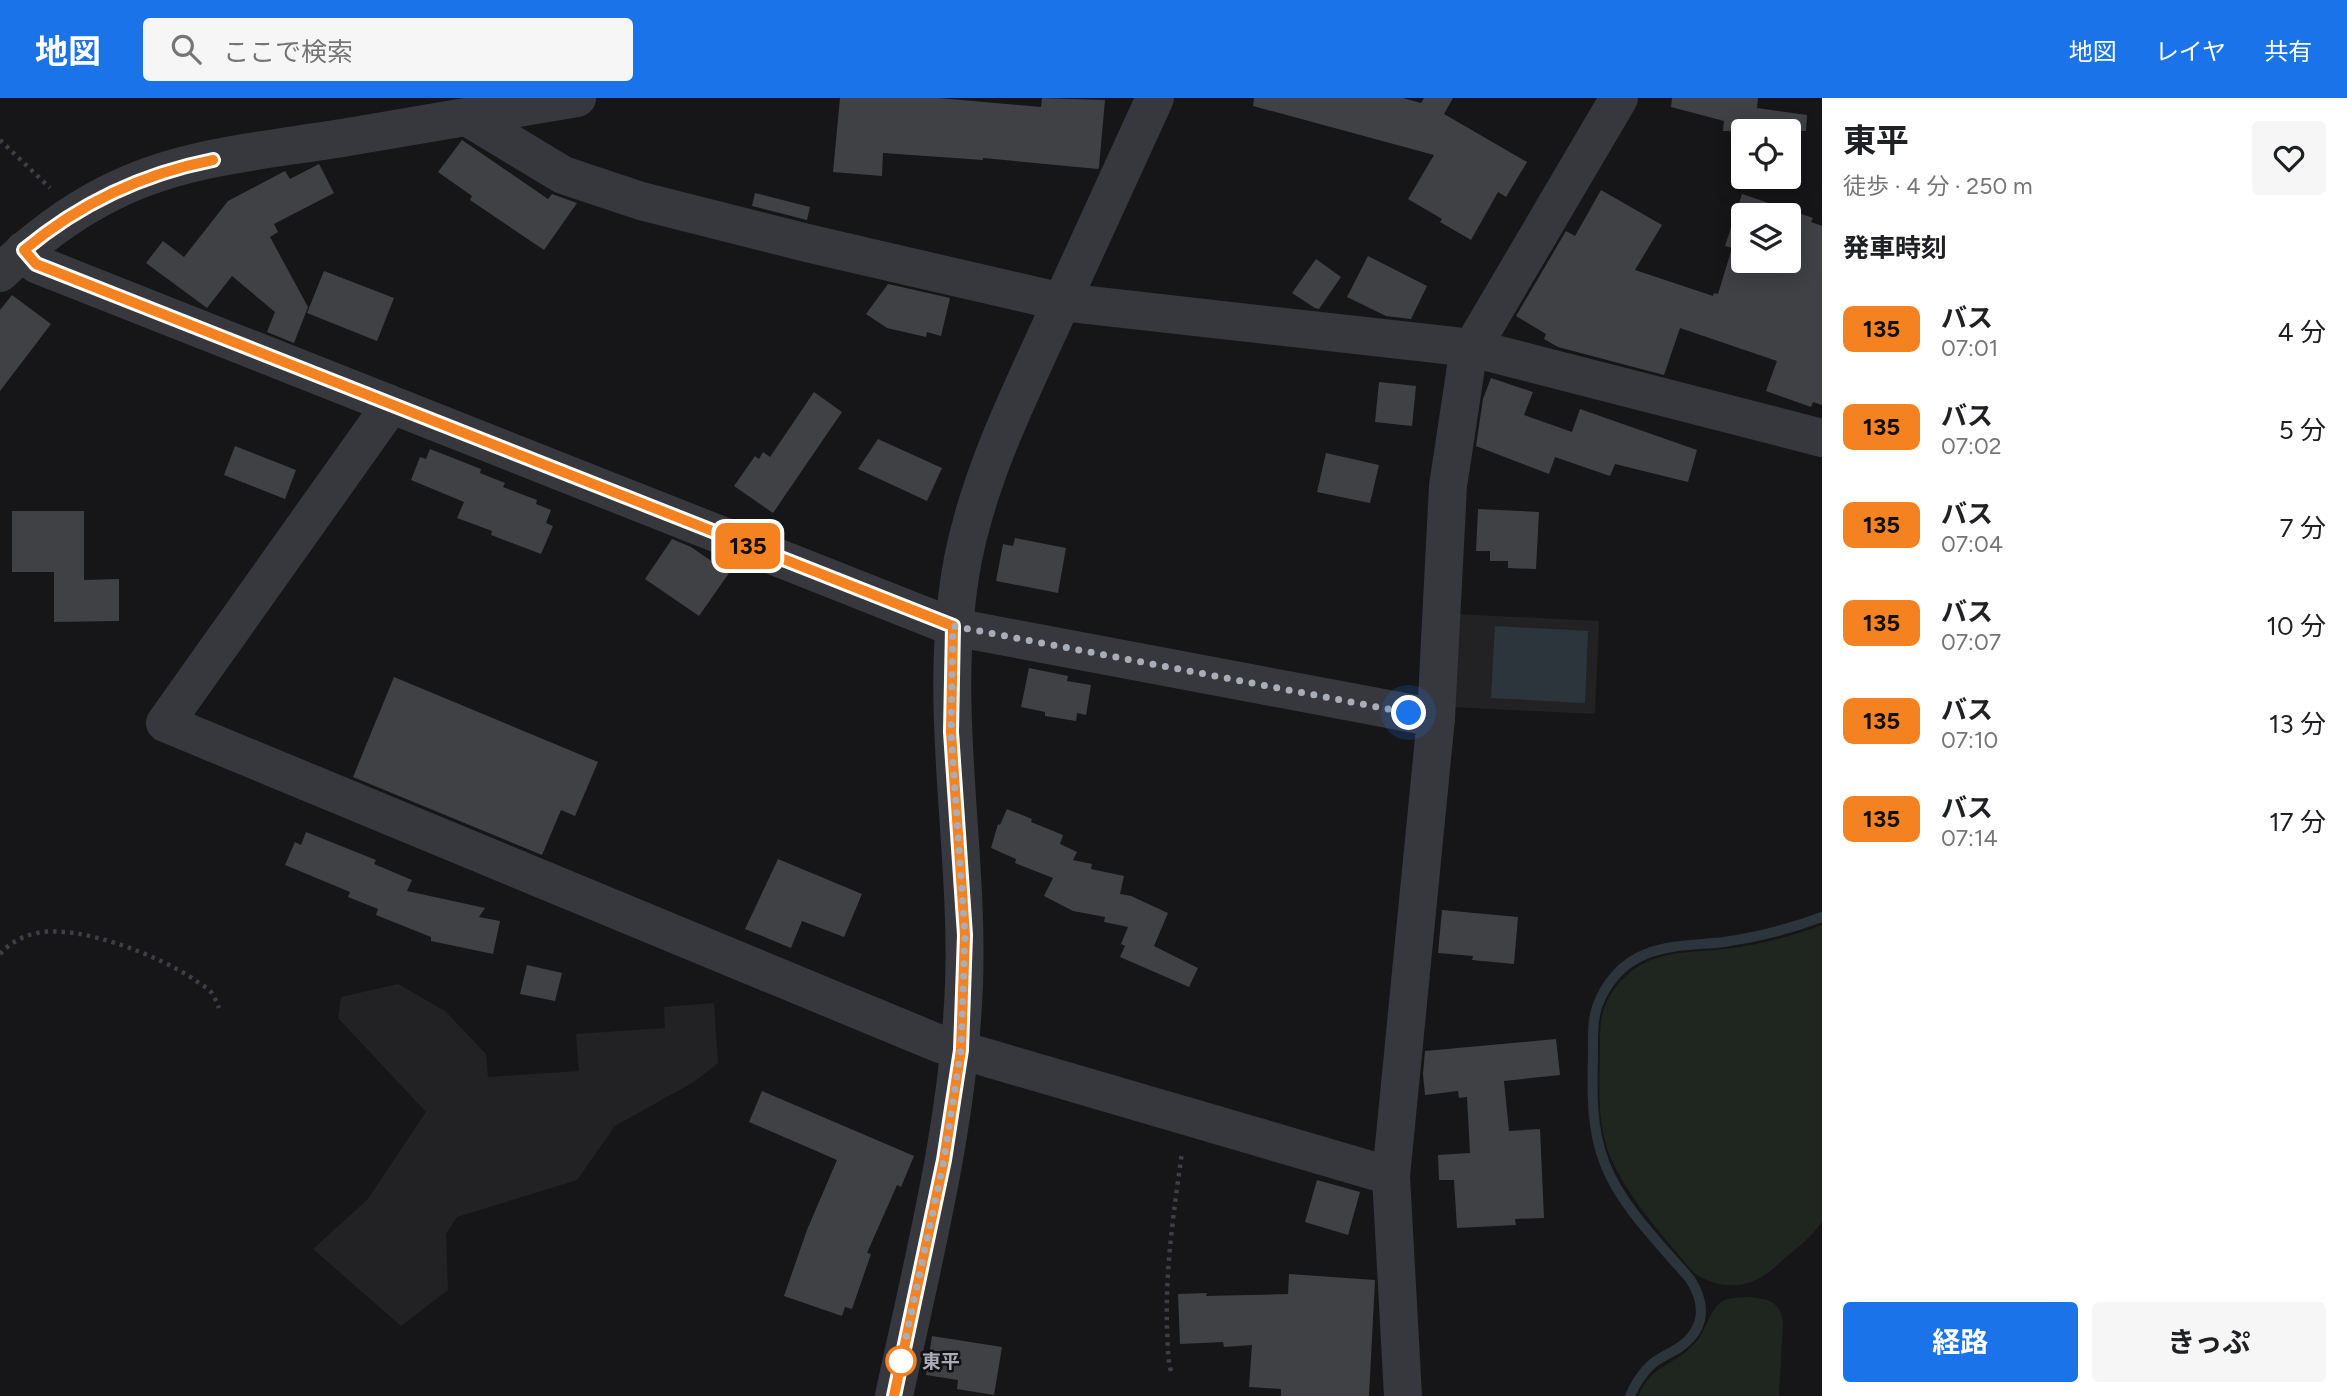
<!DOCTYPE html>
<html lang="ja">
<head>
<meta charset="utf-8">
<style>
	body { margin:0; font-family:Figtree,"Noto Sans JP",sans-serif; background:#f6f6f6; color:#202124; height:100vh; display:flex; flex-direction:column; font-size:26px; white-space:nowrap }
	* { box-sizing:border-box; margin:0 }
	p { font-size:23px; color:#757577 }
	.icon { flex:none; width:38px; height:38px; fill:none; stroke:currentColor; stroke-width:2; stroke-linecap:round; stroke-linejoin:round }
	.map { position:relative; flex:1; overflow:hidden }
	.drawer { display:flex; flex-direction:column; background:#fff; width:525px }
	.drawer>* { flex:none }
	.badge { padding:0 14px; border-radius:10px; font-size:24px; line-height:46px }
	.controls { position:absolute; left:1731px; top:21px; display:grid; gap:14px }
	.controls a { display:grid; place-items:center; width:70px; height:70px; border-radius:7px; background:#fff; box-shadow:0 4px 18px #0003; font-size:35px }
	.you { position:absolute; width:35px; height:35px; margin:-18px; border:5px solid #fff; border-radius:50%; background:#1a73e8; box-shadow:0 0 0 10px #1a73e833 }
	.map>.badge { position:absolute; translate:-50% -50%; box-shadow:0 0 0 4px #fff }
	h2 { padding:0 21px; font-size:26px; line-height:63px }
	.round { display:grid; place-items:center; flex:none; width:74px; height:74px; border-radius:7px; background:#f6f6f6 }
	.overview { display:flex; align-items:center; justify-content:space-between; height:119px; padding:0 21px }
	h1 { font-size:33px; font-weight:700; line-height:52px }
	.action { display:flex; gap:14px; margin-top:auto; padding:14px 21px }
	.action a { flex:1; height:80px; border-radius:7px; background:#1a73e8; color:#fff; font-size:28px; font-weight:700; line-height:80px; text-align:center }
	.action a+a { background:#f6f6f6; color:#202124 }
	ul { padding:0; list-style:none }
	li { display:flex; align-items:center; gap:21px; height:98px; padding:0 21px }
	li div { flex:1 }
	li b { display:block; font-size:26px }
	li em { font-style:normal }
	li .badge { min-width:77px; font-weight:700; text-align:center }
	header { display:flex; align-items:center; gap:42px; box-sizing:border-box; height:98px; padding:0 35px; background:#1a73e8; color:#fff }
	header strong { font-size:33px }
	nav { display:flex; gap:38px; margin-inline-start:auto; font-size:24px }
	.search { width:490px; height:63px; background:#f6f6f6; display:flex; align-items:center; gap:18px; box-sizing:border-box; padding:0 24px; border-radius:7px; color:#757577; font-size:26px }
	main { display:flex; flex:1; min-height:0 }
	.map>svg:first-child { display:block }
	.built { fill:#222225 }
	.green { fill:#1e261f }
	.water { fill:#2c353c }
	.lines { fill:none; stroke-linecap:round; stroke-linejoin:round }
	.stream { stroke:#2c353c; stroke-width:10 }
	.building { fill:#404145; fill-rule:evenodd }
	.path { stroke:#3d3f44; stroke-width:4.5; stroke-dasharray:3.5 5; stroke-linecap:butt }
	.minor { stroke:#37383d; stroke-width:38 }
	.line-casing { stroke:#fff; stroke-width:16 }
	.line { stroke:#f58220; stroke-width:10 }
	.walk { stroke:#a8adb8; stroke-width:7; stroke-dasharray:0 12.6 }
	.stop-dot { fill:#fff; stroke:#f58220; stroke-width:3.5 }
	.labels { text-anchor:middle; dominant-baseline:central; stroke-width:5; stroke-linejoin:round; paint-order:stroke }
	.stop-label { font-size:19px; font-weight:bold; fill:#a8adb8; stroke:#111113; text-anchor:start }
</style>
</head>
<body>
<header>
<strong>地図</strong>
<div class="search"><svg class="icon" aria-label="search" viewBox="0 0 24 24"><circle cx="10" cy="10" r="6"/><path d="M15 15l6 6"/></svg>ここで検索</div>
<nav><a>地図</a><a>レイヤ</a><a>共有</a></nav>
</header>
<main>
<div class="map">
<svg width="1822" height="1298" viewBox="0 0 1822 1298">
	<rect width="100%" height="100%" fill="#161618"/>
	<!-- built -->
	<g class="built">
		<path d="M 1456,516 L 1599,523 L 1595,616 L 1451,609 Z"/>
		<path d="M 398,886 L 445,913 L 486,956 L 488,979 L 579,973 L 576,936 L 665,930 L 664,909 L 714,905 L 718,965 L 694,984 L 615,1028 L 577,1082 L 457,1119 L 446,1136 L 448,1192 L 401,1228 L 313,1151 L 368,1101 L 426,1014 L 338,920 L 341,899 Z"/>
	</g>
	<!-- green -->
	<g class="green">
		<path d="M 1822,827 L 1822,1124 C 1812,1138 1800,1148 1786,1159 C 1777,1167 1767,1177 1756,1182 C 1736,1192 1709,1187 1693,1174 C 1665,1140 1634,1107 1614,1067 C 1597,1034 1599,994 1600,958 C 1600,943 1599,925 1604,910 C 1612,890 1626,874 1646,864 C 1669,853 1699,854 1724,851 C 1758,847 1790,839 1822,827 Z"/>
		<path d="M 1748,1199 C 1767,1201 1780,1202 1783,1224 L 1779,1298 L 1638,1298 C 1653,1265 1674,1268 1694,1246 C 1706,1235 1708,1214 1721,1204 C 1728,1199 1739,1200 1748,1199 Z"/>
	</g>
	<!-- water -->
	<path class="water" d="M 1495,528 L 1588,533 L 1585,605 L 1491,600 Z"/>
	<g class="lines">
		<!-- stream -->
		<path class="stream" d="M 1630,1298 C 1635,1286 1642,1275 1652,1266 C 1660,1259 1671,1255 1680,1249 C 1706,1230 1706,1206 1690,1181 C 1661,1147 1621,1108 1605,1066 C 1591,1031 1592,994 1593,956 C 1593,941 1592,924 1597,909 C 1605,886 1622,865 1646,856 C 1670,846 1699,847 1724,844 C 1758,839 1790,831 1822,819"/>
	</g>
	<!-- building -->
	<g class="building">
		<path d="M 840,0 L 939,0 L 1041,9 L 1042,0 L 1105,2 L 1099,69 L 1098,71 L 983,60 L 983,62 L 883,55 L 882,78 L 833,74 Z"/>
		<path d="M 1254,0 L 1403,0 L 1421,5 L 1424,0 L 1453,0 L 1444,16 L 1527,64 L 1506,99 L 1498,94 L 1471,142 L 1440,124 L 1442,121 L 1408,101 L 1434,57 L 1253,8 Z"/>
		<path d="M 1672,0 L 1758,0 L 1757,10 L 1807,17 L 1806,33 L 1723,33 L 1724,23 L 1671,9 Z"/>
		<path d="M 462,42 L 548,101 L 552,96 L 577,105 L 544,152 L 470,102 L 472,98 L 438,74 Z"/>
		<path d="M 319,66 L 334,95 L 274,126 L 278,134 L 270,139 L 308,209 L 294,245 L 267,234 L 275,214 L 232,178 L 207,210 L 146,165 L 163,143 L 184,159 L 228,103 L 285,73 L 290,81 Z"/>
		<path d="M 1601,92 L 1662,127 L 1635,172 L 1713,198 L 1714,195 L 1718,196 L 1732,150 L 1725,148 L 1742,96 L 1813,120 L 1811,124 L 1822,128 L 1822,307 L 1813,304 L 1811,309 L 1766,293 L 1777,263 L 1680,230 L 1664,277 L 1558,249 L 1544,241 L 1546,236 L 1516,218 L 1566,133 L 1575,138 ZM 1743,117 L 1788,117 L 1788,163 L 1743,163 Z"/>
		<path d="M 755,95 L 810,109 L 807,122 L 752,108 Z"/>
		<path d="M 1368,158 L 1427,188 L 1411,221 L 1386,218 L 1347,199 Z"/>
		<path d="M 1316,161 L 1341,179 L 1319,211 L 1315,210 L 1292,195 Z"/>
		<path d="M 324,173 L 394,200 L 377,243 L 307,215 Z"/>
		<path d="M 888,186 L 950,200 L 941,238 L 927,234 L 926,239 L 887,230 L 866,216 Z"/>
		<path d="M 12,197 L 51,226 L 0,293 L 0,212 Z"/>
		<path d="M 1491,280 L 1533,294 L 1524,317 L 1572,334 L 1580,311 L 1697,352 L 1688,384 L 1615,366 L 1610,378 L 1555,359 L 1549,376 L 1476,348 L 1483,301 Z"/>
		<path d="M 1379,284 L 1416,288 L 1412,328 L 1375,324 Z"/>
		<path d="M 814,294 L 842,314 L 773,415 L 734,388 L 755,358 L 759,361 L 763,354 L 770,359 Z"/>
		<path d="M 878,341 L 942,370 L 927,403 L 858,371 Z"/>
		<path d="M 235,348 L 296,372 L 285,401 L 224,377 Z"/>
		<path d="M 430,351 L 481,371 L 480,375 L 505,385 L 503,389 L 537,402 L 536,406 L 551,412 L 546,425 L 553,428 L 541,456 L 491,437 L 492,433 L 457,420 L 464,404 L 411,382 L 420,359 L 426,361 Z"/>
		<path d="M 1326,355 L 1379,367 L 1370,405 L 1317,394 Z"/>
		<path d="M 1478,411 L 1539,414 L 1536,471 L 1508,470 L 1508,463 L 1490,463 L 1490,453 L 1476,453 Z"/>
		<path d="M 12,413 L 84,413 L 84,482 L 119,481 L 119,523 L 54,524 L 54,474 L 12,474 Z"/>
		<path d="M 1015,440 L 1066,450 L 1058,495 L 996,483 L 1003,446 L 1013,448 Z"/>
		<path d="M 672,441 L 691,449 L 729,475 L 699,518 L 645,481 Z"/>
		<path d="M 1029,570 L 1068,578 L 1067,583 L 1091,587 L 1086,617 L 1077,615 L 1076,623 L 1045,618 L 1045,614 L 1021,609 Z"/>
		<path d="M 394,579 L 598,664 L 575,718 L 561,712 L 542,757 L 353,679 Z"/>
		<path d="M 1007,711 L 1032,721 L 1031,724 L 1063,737 L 1060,746 L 1077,754 L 1073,762 L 1092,766 L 1091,771 L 1124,778 L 1120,796 L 1131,798 L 1168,815 L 1154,848 L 1198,870 L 1189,889 L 1120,859 L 1125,848 L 1121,846 L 1128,829 L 1104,824 L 1105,819 L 1073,813 L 1044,798 L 1053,780 L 1015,765 L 1016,761 L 991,750 L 998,726 L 1000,727 Z"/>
		<path d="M 306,734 L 376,762 L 374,766 L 412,782 L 407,793 L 485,810 L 479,819 L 500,823 L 493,856 L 431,843 L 431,839 L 376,817 L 378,811 L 348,799 L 350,794 L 285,767 L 295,744 L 301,747 Z"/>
		<path d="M 778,761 L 862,796 L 844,839 L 802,823 L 791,850 L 745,831 Z"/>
		<path d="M 1442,812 L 1518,819 L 1514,866 L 1472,862 L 1473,858 L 1438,855 Z"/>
		<path d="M 527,867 L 562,875 L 555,903 L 520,896 Z"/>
		<path d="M 1556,941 L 1560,977 L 1504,983 L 1509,1033 L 1540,1031 L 1544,1120 L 1515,1121 L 1516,1127 L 1457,1130 L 1454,1082 L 1439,1082 L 1438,1057 L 1470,1055 L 1467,999 L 1459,1000 L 1458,993 L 1425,997 L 1423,976 L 1425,953 Z"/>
		<path d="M 762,993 L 914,1058 L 901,1089 L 897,1087 L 867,1155 L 871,1156 L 852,1211 L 845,1209 L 842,1218 L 784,1198 L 807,1132 L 837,1062 L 749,1024 Z"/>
		<path d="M 1317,1082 L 1360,1094 L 1348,1137 L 1305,1124 Z"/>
		<path d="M 1289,1176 L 1375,1182 L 1369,1298 L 1281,1298 L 1281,1291 L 1249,1289 L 1252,1247 L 1224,1249 L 1223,1244 L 1180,1246 L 1178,1196 L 1207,1195 L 1206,1198 L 1288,1196 Z"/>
		<path d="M 932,1238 L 1002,1249 L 994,1297 L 957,1291 L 958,1282 L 926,1277 Z"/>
	</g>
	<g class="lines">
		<!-- path -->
		<g class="path">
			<path d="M 0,42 L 50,90"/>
			<path d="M 0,856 C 10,845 22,838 37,835 C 79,826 160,858 195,882 C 200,886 208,890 212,895 C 215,900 217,905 219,910"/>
			<path d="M 1171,1273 C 1167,1259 1168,1245 1167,1231 C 1165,1172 1174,1112 1182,1054"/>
		</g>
		<!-- minor -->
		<g class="minor">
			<path d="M 467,19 L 563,77 L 641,103 L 807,145 L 1062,204 L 1472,250 L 1822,340"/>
			<path d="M 24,152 L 36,166 L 953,529 L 1436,620"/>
			<path d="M 0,175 C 36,140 74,111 120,90 C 188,58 268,52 342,40 C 420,27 498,13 577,0"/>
			<path d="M 388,305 L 383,318 L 165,625 L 940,946 L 1391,1078"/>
			<path d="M 894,1298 C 923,1162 959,1025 964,886 C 969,743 936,603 963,461 C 979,381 1014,308 1048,234 C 1084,156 1119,78 1155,0"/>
			<path d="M 1403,1298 L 1391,1078 L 1436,620 L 1448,388 L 1466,269 L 1472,250 L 1619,0"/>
		</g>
	</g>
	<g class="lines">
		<defs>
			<path id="line" d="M 213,62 C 142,76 80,105 24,152 L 36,166 L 953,528 L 951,634 L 965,837 L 961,952 L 944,1062 L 894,1298"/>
		</defs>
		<!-- line casing -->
		<use href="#line" class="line-casing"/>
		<!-- line -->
		<use href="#line" class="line"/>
		<!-- walk -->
		<path class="walk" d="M 901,1263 L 944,1062 L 961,952 L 965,837 L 951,634 L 953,528 L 1409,615"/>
	</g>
	<!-- markers -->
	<circle class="stop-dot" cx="901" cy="1263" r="14"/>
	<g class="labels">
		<!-- stop labels -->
		<g class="stop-label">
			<text x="922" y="1263">東平</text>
		</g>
	</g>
</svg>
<div class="controls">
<a><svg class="icon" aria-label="locate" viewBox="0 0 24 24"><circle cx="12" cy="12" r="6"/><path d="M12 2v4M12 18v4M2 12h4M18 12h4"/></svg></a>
<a><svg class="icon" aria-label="layers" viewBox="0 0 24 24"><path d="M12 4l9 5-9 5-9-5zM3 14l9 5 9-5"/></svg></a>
</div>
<div class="you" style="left:1409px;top:615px"></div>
<b class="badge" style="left:748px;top:448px;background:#f58220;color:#111">135</b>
</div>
<section class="drawer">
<div class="overview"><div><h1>東平</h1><p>徒歩 · 4 分 · 250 m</p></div><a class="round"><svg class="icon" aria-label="heart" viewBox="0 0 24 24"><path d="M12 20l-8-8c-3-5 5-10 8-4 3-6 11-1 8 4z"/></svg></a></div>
<h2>発車時刻</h2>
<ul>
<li><span class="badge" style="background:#f58220;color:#111">135</span><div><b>バス</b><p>07:01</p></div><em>4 分</em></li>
<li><span class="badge" style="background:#f58220;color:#111">135</span><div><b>バス</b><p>07:02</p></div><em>5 分</em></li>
<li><span class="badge" style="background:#f58220;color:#111">135</span><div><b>バス</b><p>07:04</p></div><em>7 分</em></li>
<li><span class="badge" style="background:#f58220;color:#111">135</span><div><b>バス</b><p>07:07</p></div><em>10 分</em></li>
<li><span class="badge" style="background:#f58220;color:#111">135</span><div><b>バス</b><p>07:10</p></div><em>13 分</em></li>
<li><span class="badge" style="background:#f58220;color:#111">135</span><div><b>バス</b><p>07:14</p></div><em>17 分</em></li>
</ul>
<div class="action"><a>経路</a><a>きっぷ</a></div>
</section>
</main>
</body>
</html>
